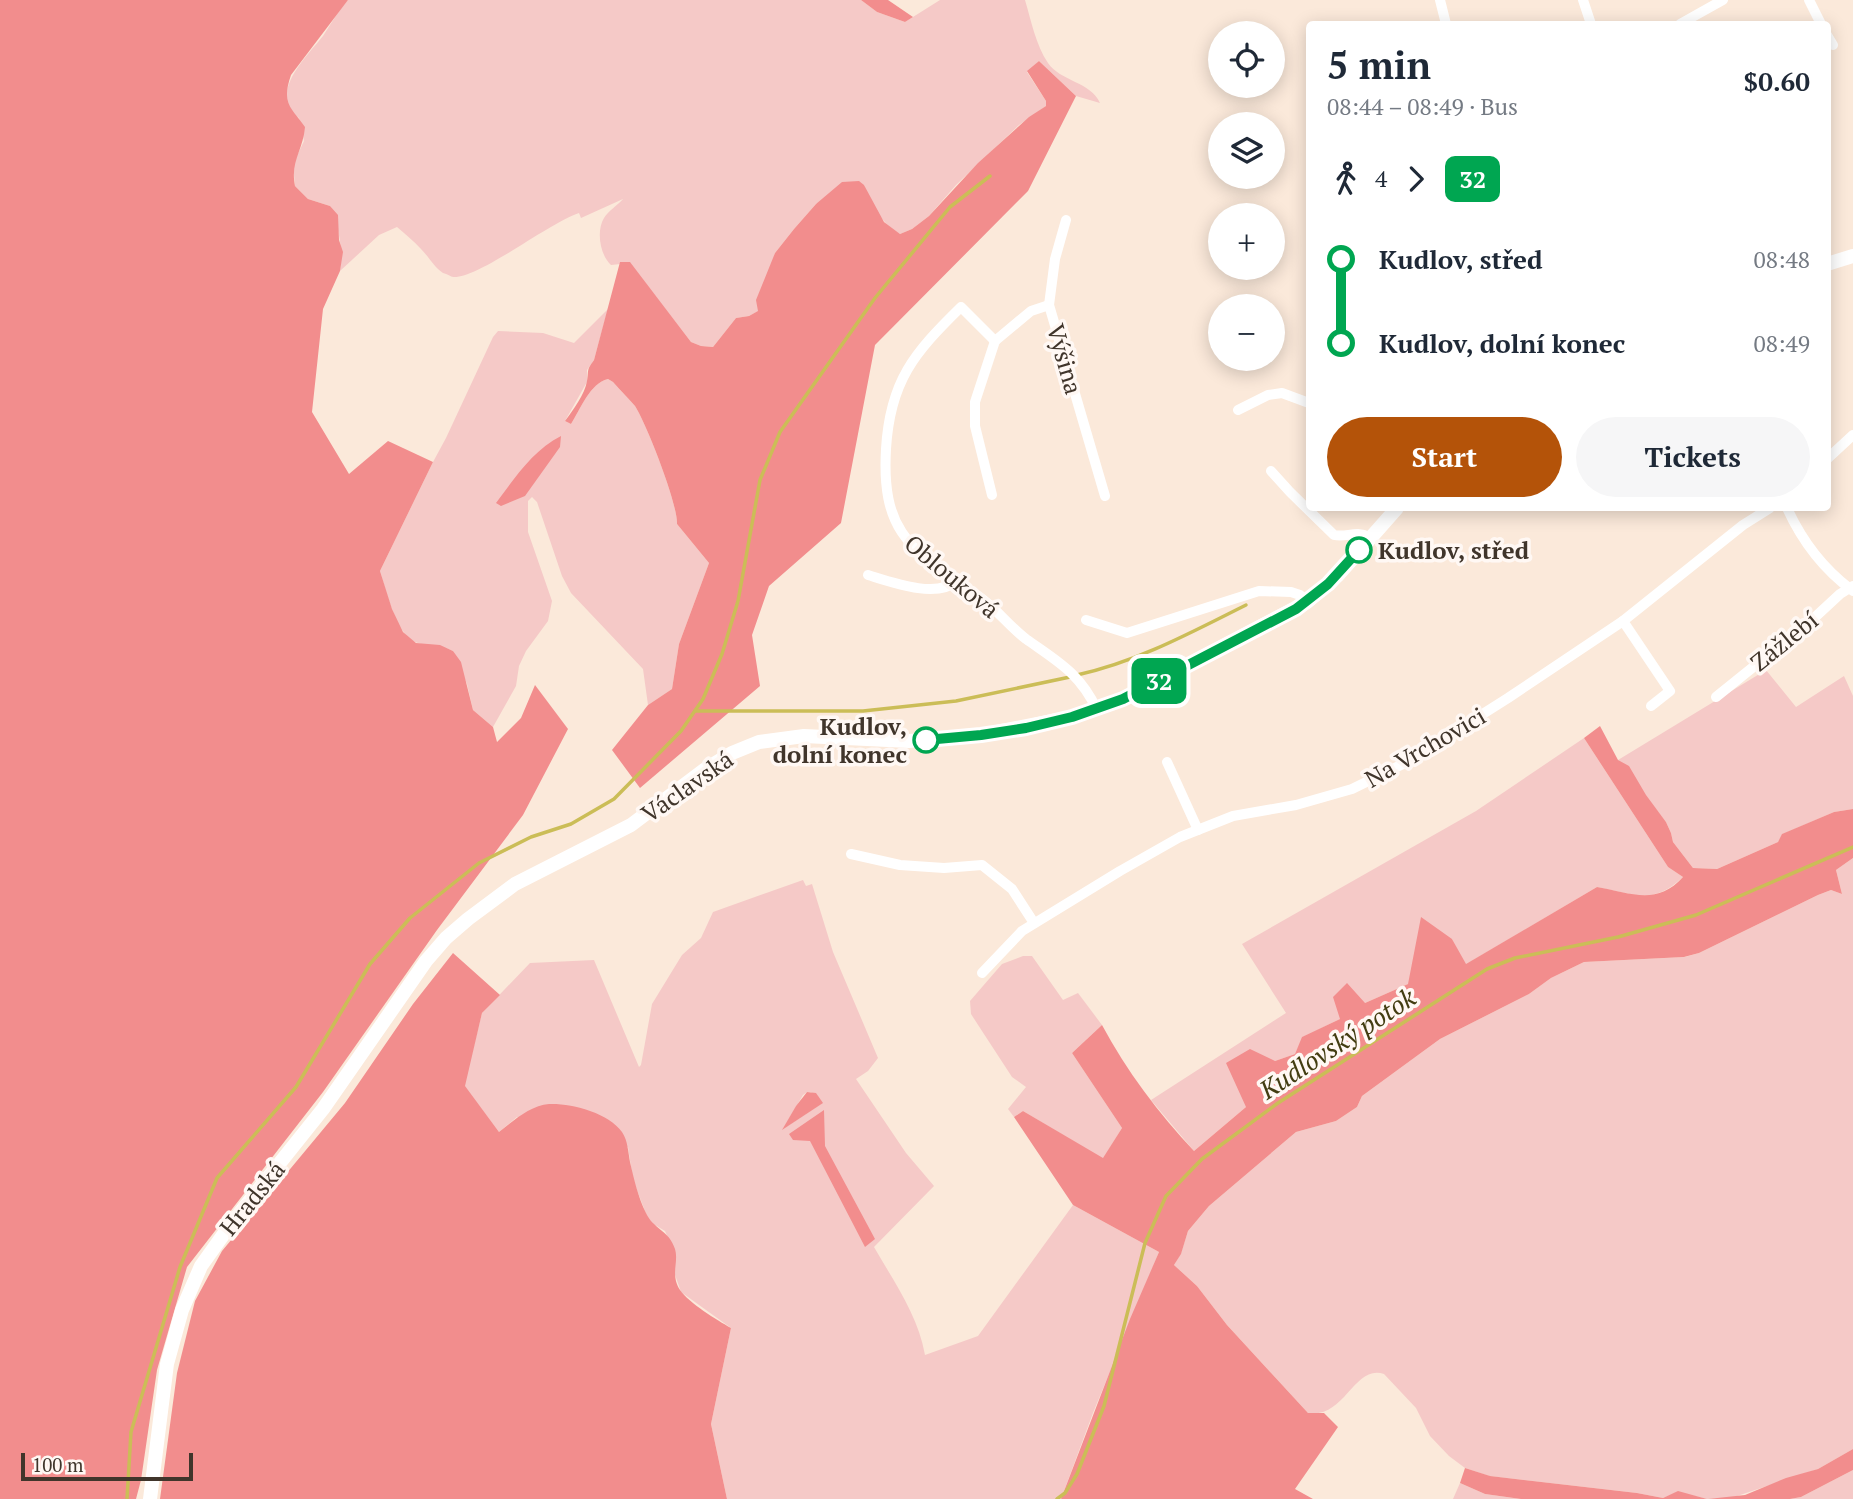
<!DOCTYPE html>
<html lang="en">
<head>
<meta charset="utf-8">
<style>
	body { margin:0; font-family:"PT Serif",serif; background:#f6f6f7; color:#1f2937; height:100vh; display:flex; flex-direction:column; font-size:26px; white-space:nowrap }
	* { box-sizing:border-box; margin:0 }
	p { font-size:23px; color:#747a83 }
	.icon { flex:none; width:38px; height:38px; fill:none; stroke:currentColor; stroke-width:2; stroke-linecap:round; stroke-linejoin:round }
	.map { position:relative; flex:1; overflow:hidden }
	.details { position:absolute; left:1306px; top:21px; width:525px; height:490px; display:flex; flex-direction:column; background:#fff; border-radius:7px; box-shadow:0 4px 18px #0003 }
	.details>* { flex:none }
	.badge { padding:0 14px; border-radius:10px; font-size:24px; line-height:46px }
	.tools { position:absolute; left:1208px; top:21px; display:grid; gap:14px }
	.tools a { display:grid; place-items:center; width:77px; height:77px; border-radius:50%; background:#fff; box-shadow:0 4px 18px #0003; font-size:35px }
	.scale { position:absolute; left:21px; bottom:18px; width:172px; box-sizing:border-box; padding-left:7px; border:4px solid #40352b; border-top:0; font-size:19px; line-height:24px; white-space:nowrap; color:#40352b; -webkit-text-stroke:5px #fff8f4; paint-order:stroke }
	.map>.badge { position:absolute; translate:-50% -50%; box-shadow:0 0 0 4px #fff }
	.legs { display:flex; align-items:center; gap:10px; height:77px; padding:0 21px; font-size:23px }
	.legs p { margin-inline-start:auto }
	.headline { display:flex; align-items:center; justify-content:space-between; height:119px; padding:0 21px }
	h1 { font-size:38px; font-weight:800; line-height:52px }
	.action { display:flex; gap:14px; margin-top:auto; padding:14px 21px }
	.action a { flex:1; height:80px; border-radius:42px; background:#b45309; color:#fff; font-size:28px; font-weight:800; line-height:80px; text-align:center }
	.action a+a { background:#f6f6f7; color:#1f2937 }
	ul { padding:0 21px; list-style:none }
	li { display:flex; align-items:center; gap:24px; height:84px; font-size:26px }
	li i { display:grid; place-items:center; width:10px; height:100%; margin:0 9px; background:currentColor }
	li i::after { content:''; width:18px; height:18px; margin:-9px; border:5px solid; border-radius:50%; background:#fff }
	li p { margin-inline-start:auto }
	li:first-child i { background:linear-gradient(#0000 50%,currentColor 0) }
	li:last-child i { background:linear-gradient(currentColor 50%,#0000 0) }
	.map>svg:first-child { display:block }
	.green { fill:#f5c9c7; fill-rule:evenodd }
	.forest { fill:#f28d8d }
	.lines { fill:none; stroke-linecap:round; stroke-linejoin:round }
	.stream { stroke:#cbbd57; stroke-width:3.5 }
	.street { stroke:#fff; stroke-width:10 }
	.secondary { stroke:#fff; stroke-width:14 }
	.line-1-casing { stroke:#fff; stroke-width:16 }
	.line-1 { stroke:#00a651; stroke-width:10 }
	.stop-1-dot { fill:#fff; stroke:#00a651; stroke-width:3.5 }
	.labels { text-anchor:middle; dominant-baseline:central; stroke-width:7; stroke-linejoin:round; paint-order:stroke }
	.street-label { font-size:24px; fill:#40352b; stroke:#fff8f4 }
	.stop-label { font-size:24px; font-weight:bold; fill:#40352b; stroke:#fff8f4; text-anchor:start }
	.water-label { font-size:26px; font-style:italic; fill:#433d12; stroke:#fff8f4 }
</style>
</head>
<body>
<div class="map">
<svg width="1853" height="1499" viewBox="0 0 1853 1499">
	<rect width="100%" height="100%" fill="#fbe9da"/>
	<!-- green -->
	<g class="green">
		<path d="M 348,0 L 861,0 L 877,12 L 905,22 L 940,0 L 1025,0 C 1031,20 1036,46 1048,63 C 1060,81 1091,82 1100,103 L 1076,96 L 1039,61 L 1027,72 L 1046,101 L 1046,106 L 1019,125 L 956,185 L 929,216 L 912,229 L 900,234 C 882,225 870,202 864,185 L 816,204 L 794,229 L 775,253 L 759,311 L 749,316 L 736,318 L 713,347 L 701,346 L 691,342 L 630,263 L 611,265 C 600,255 596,231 604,218 C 608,211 618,205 623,199 L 581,218 L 579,213 C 547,224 478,279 453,277 C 452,277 445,273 443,273 C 434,267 429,257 421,249 C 414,241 405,234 397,227 L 379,235 L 340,271 C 343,248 339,228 330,206 L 308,199 L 295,186 L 293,164 L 304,141 L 299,118 C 266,95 307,56 323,36 C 331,24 338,11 348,0 Z"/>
		<path d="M 608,309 L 594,360 L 587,370 L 587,382 L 565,421 L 571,424 C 580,410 590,383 608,379 L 613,382 C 620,390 628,398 635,406 C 646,423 678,504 677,524 L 709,563 L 679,644 L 672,689 L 648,705 L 643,669 L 571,593 L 562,576 L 537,502 L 532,497 L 528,501 L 528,532 L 552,601 L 548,621 L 526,651 L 519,666 L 516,686 L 493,727 L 473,710 L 467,684 L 453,651 C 439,644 426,647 415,642 C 396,634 386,590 380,571 L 433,462 L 446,438 L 493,337 L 498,331 L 543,333 L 574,343 Z"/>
		<path d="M 1766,670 L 1796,707 L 1844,676 L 1853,696 L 1853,809 L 1834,812 L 1783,834 L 1778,842 L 1717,869 L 1693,868 L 1673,842 L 1671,833 L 1666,822 L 1618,760 Z"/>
		<path d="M 1584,738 L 1668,867 L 1683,877 C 1653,906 1634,894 1597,887 L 1465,965 L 1452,939 L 1408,984 L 1365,1003 L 1340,1019 L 1303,1037 L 1295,1054 L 1275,1061 L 1246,1107 L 1194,1151 L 1151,1100 L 1286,1013 L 1242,944 L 1476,811 Z"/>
		<path d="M 1853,858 L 1853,1449 L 1818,1469 L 1731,1498 L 1707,1499 L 1678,1492 L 1663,1498 L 1637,1493 L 1489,1476 L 1465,1468 L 1449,1456 L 1430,1436 L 1416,1408 L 1384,1374 C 1354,1364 1345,1419 1308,1413 L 1227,1325 L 1197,1286 L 1174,1265 L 1181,1253 L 1188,1231 L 1209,1206 L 1296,1132 L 1336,1121 L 1357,1107 L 1362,1096 L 1440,1039 L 1529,994 L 1551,978 L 1584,962 L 1685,957 L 1699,953 L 1818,895 L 1831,890 L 1842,894 L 1836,870 Z"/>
		<path d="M 803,880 L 806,886 L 812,884 L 833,952 L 878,1058 L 868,1071 L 856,1079 L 906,1153 L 934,1186 L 874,1247 C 894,1282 918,1315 925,1355 L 978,1336 L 1073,1205 L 1159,1252 L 1093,1413 L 1061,1499 L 727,1499 L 711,1424 L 731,1328 L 681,1292 L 673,1269 L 676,1256 L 665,1231 L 650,1222 L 645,1211 L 633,1180 L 628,1147 L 517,1117 L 499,1132 L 464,1086 L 482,1013 L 530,963 L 594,960 L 639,1067 L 641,1065 L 652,1004 L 682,955 L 701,938 L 713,912 ZM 807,1092 L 811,1092 L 822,1103 L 783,1129 L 803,1095 Z"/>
		<path d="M 1023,956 L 1032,956 L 1063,1000 L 1078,993 L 1102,1025 L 1072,1053 L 1122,1128 L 1103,1159 L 1023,1111 L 1014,1117 L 1008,1109 L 1026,1087 L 1012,1077 L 982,1031 L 971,1014 L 970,1001 L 1002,964 Z"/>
		<path d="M 1853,1470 L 1853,1499 L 1790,1499 L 1801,1497 Z"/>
		<path d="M 1460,1483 L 1485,1494 L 1521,1499 L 1453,1499 Z"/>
	</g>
	<!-- forest -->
	<g class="forest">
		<path d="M 0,0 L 348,0 L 291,75 C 281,104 291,107 305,127 C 303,151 290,161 295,186 L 308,199 L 330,206 L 338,215 L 339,240 L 343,252 L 340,271 L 323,309 L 312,412 L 349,474 L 388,441 L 433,462 L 380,571 L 392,609 L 403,632 L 416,643 L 440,645 L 453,651 L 461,662 L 473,710 L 493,727 L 497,742 L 521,718 L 535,685 L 568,729 L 523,815 L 437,930 L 323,1092 L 187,1267 L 157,1370 L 141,1480 L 136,1499 L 0,1499 Z"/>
		<path d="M 861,0 L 888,0 L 913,17 L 905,22 L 877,12 Z"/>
		<path d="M 1039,61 L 1076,96 L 1028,191 L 875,345 L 841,523 L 769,586 L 752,635 L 760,686 L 640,788 L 612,750 L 648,705 L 672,689 L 679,644 L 709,563 L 677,524 C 678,504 646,423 635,406 C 628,398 620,390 613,382 L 608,379 C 590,383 580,410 571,424 L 565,421 C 573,410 585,394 587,381 C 589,369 586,371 594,360 L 620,262 L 630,262 L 691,342 L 701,346 L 713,347 L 736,318 L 749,316 L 758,311 L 756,300 L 775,253 L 794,229 L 816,204 L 842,182 L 859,181 L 864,185 L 884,222 L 900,234 L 912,229 L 929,216 L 978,163 L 1029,117 L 1046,106 L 1046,101 L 1027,71 Z"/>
		<path d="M 561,436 L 560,447 L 525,496 L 501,506 L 496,503 C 514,479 533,450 561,436 Z"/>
		<path d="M 1600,726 L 1618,760 L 1629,766 L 1646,795 L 1666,822 L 1671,833 L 1673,842 L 1693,868 L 1717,869 L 1778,842 L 1782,834 L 1834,812 L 1853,809 L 1853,858 L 1836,870 L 1842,894 L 1831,890 L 1818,895 L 1699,953 L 1684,957 L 1584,962 L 1551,978 L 1529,994 L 1440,1039 L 1362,1096 L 1357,1107 L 1336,1121 L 1296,1132 L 1209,1206 L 1188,1231 L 1181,1254 L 1174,1265 L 1197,1286 L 1227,1325 L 1308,1413 L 1324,1413 L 1338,1427 L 1295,1489 L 1313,1499 L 1061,1499 L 1130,1319 L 1159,1252 L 1073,1205 L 1014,1117 L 1023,1111 L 1103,1158 L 1122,1128 L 1072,1053 L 1102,1025 C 1126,1070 1159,1114 1194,1151 L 1246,1107 L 1226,1063 L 1250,1049 L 1275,1061 L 1295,1054 L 1302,1037 L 1340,1019 L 1333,997 L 1347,983 L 1365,1003 L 1408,984 L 1421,917 L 1452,939 L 1466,964 L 1597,887 C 1631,893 1657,906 1683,877 L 1668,867 L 1584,738 Z"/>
		<path d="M 453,953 L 500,995 L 482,1013 L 465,1086 L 499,1132 C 513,1121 531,1105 549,1104 C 571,1103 609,1113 622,1132 C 628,1141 628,1152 630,1162 C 634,1179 638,1197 646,1213 C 653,1229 669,1230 675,1249 C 679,1263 670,1274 680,1290 C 689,1303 717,1320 731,1328 L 711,1424 L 727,1499 L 160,1499 L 177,1373 L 195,1301 L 222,1251 L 345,1103 L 413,1004 Z"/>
		<path d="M 807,1092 L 816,1093 L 823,1103 L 782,1130 L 796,1106 Z"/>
		<path d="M 824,1110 L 825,1146 L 875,1239 L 865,1247 L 810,1141 L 793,1140 L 789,1134 Z"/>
		<path d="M 1853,1449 L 1853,1470 L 1801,1497 L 1790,1499 L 1708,1499 L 1745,1495 L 1786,1478 L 1818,1469 Z"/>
		<path d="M 1465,1468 L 1490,1476 L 1637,1493 L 1663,1498 L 1678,1491 L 1707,1499 L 1521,1499 L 1485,1494 L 1460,1483 Z"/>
	</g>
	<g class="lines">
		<!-- stream -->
		<g class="stream">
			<path d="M 1077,675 C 1137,662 1192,632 1246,605"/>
			<path d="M 695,711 L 863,711 L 956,701 L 1070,677"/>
			<path d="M 127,1499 L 131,1432 L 180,1267 L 217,1178 L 296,1087 L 370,964 L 410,918 L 479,863 L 531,837 L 571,824 L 614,799 L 681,731 L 703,699 L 722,654 L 738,601 L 760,480 L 780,432 L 875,298 L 950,207 L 990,176"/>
			<path d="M 1057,1499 L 1065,1493 L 1077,1474 L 1104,1406 L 1145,1243 L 1166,1196 L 1202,1159 L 1278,1103 L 1487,969 L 1515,958 L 1618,937 L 1696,915 L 1853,847"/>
		</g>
		<!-- street -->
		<g class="street">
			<path d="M 1440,0 L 1446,24"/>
			<path d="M 1583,0 L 1591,24"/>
			<path d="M 1809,0 L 1821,24"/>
			<path d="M 1680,24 L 1723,0"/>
			<path d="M 1827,35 L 1833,45"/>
			<path d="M 1066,220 L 1055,259 L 1049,305 L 1105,496"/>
			<path d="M 995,341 L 961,307 C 914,353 890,381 886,449 C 881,537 914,550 978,596 C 996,608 1009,626 1026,639 C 1057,661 1080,673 1097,710"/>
			<path d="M 995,341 L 1031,311 L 1049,305"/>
			<path d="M 1238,410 L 1268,395 L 1282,393 L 1309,403"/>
			<path d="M 1827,459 L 1853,435"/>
			<path d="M 1271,471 L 1290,492 L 1334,535 C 1347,538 1355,530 1369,537"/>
			<path d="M 992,495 L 975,426 L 975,402 L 995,341"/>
			<path d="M 1787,508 C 1802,541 1823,569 1853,591"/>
			<path d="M 868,575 C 891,582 937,599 956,581"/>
			<path d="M 1086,620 L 1127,633 L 1259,591 L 1291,592 L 1300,595 L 1307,602"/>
			<path d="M 1623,621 L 1670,691 L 1651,706"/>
			<path d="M 1716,697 L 1813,619 L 1840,594 L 1853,586"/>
			<path d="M 1167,762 L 1198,830"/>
			<path d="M 851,854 L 900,865 L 944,868 L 982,865 L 1012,889 L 1034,923"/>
			<path d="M 982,973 L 1022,931 L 1120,871 L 1180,837 L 1233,816 L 1296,805 L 1352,789 L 1407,762 L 1508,698 L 1623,621 L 1743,525 L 1770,508"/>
		</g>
		<!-- secondary -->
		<g class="secondary">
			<path d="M 1827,264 L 1853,256"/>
			<path d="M 150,1499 L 167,1364 L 182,1310 L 201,1266 L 231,1224 L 323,1109 L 426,961 L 446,938 L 468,919 L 515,884 L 631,825 L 704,770 L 732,753 L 759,742 L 804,736 L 909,741 L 981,735 L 1072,717 L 1123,699 L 1307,602 L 1337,576 L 1397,508"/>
		</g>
	</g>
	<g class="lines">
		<defs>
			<path id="line-1" d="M 926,740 L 981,735 L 1026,728 L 1072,717 L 1123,699 L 1296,609 L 1328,584 L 1359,550"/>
		</defs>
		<!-- line-1 casing -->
		<use href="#line-1" class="line-1-casing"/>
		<!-- line-1 -->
		<use href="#line-1" class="line-1"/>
	</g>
	<!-- markers -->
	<g class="stop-1-dot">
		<circle cx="1359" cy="550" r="12"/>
		<circle cx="926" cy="740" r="12"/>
	</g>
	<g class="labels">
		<!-- street labels -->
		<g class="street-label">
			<text transform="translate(1065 359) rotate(74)">Výšina</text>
			<text transform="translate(952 576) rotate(40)">Oblouková</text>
			<text transform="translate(1784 641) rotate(-39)">Zážlebí</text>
			<text transform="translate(1425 747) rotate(-30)">Na Vrchovici</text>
			<text transform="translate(687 786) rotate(-35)">Václavská</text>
			<text transform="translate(252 1198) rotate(-51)">Hradská</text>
		</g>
		<!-- stop labels -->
		<g class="stop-label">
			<text x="1378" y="550">Kudlov, střed</text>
			<text x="907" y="726" text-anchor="end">Kudlov,<tspan x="907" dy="28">dolní konec</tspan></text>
		</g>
		<!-- water labels -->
		<g class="water-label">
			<text transform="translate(1337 1043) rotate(-33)">Kudlovský potok</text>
		</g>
	</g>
</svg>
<div class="tools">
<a><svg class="icon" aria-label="locate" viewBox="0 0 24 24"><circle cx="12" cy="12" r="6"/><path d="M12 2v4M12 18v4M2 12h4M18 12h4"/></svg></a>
<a><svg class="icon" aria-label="layers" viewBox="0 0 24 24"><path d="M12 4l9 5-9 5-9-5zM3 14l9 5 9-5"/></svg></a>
<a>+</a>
<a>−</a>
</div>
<div class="scale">100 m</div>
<b class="badge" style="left:1159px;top:681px;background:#00a651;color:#fff">32</b>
<section class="details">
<div class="headline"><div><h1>5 min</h1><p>08:44 – 08:49 · Bus</p></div><b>$0.60</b></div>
<div class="legs"><svg class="icon" aria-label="walk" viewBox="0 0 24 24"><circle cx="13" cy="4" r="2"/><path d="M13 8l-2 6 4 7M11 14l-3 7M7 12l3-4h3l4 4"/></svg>4<svg class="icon" aria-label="forward" viewBox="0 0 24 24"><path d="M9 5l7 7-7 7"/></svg><b class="badge" style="background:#00a651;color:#fff">32</b></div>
<ul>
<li><i style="color:#00a651"></i><b>Kudlov, střed</b><p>08:48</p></li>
<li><i style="color:#00a651"></i><b>Kudlov, dolní konec</b><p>08:49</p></li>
</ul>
<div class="action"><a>Start</a><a>Tickets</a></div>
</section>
</div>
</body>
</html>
